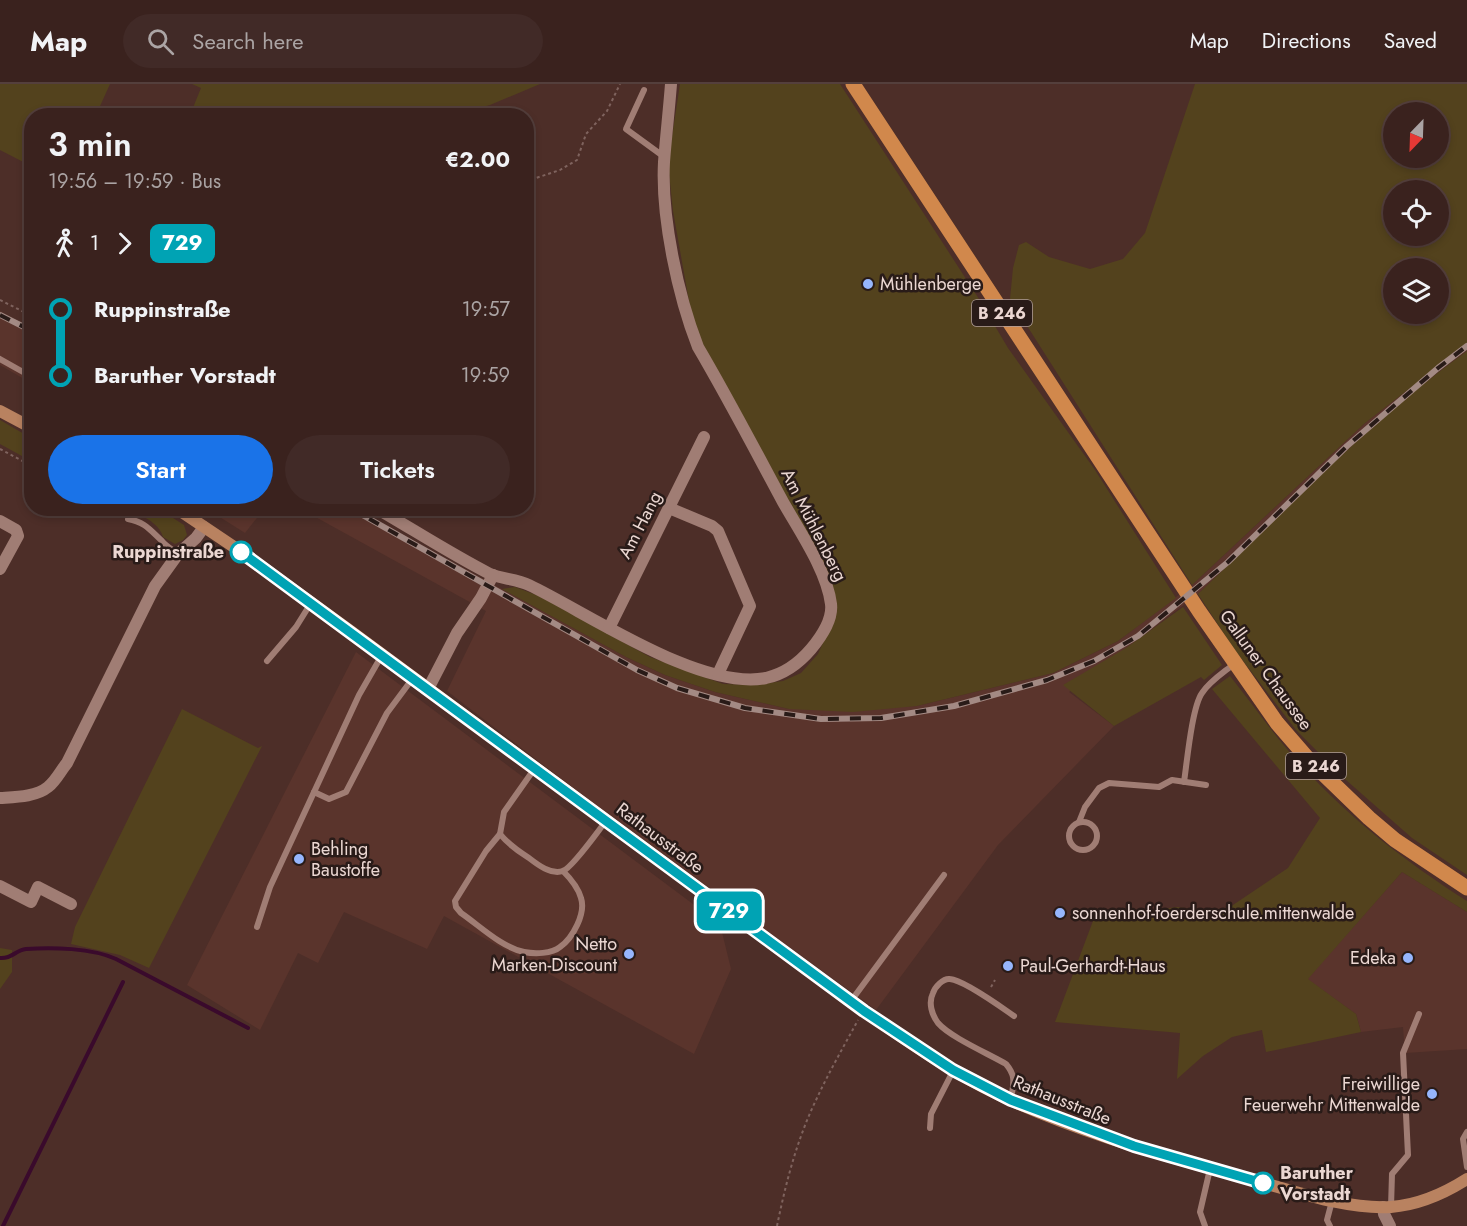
<!DOCTYPE html>
<html lang="en">
<head>
<meta charset="utf-8">
<style>
	body { margin:0; font-family:Jost,sans-serif; background:#412a27; color:#f1f3f6; height:100vh; display:flex; flex-direction:column; font-size:22px; white-space:nowrap }
	* { box-sizing:border-box; margin:0 }
	p { font-size:20px; color:#aba4a4 }
	.icon { flex:none; width:33px; height:33px; fill:none; stroke:currentColor; stroke-width:2; stroke-linecap:round; stroke-linejoin:round }
	.map { position:relative; flex:1; overflow:hidden }
	.panel { position:absolute; left:24px; top:24px; width:510px; height:408px; display:flex; flex-direction:column; background:#3a221e; border-radius:24px; box-shadow:0 3px 9px #0003,0 0 0 2px #543f3c }
	.panel>* { flex:none }
	.badge { padding:0 12px; border-radius:9px; font-size:21px; line-height:39px }
	.needle { width:39px; rotate:203deg }
	.fabs { position:absolute; left:1383px; top:18px; display:grid; gap:12px }
	.fabs a { display:grid; place-items:center; width:66px; height:66px; border-radius:50%; background:#3a221e; box-shadow:0 3px 9px #0003,0 0 0 2px #543f3c; font-size:30px }
	.map>.badge { position:absolute; translate:-50% -50%; box-shadow:0 0 0 3px #fff }
	.legs { display:flex; align-items:center; gap:9px; height:66px; padding:0 24px; font-size:20px }
	.legs p { margin-inline-start:auto }
	.headline { display:flex; align-items:center; justify-content:space-between; height:102px; padding:0 24px }
	h1 { font-size:33px; font-weight:600; line-height:45px }
	.cta { display:flex; gap:12px; margin-top:auto; padding:12px 24px }
	.cta a { flex:1; height:69px; border-radius:36px; background:#1a73e8; color:#fff; font-size:24px; font-weight:600; line-height:69px; text-align:center }
	.cta a+a { background:#412a27; color:#f1f3f6 }
	ul { padding:0 24px; list-style:none }
	li { display:flex; align-items:center; gap:21px; height:66px; font-size:22px }
	li i { display:grid; place-items:center; width:9px; height:100%; margin:0 8px; background:currentColor }
	li i::after { content:''; width:15px; height:15px; margin:-8px; border:4px solid; border-radius:50%; background:#3a221e }
	li p { margin-inline-start:auto }
	li:first-child i { background:linear-gradient(#0000 50%,currentColor 0) }
	li:last-child i { background:linear-gradient(currentColor 50%,#0000 0) }
	header { display:flex; align-items:center; gap:36px; box-sizing:border-box; height:84px; padding:0 30px; background:#3a221e; border-bottom:2px solid #543f3c }
	header strong { font-size:28px }
	nav { display:flex; gap:33px; margin-inline-start:auto; font-size:21px }
	.search { width:420px; height:54px; background:#412a27; display:flex; align-items:center; gap:15px; box-sizing:border-box; padding:0 21px; border-radius:33px; color:#aba4a4; font-size:22px }
	.map>svg:first-child { display:block }
	.built { fill:#5a342c }
	.green { fill:#53421d; fill-rule:evenodd }
	.lines { fill:none; stroke-linecap:round; stroke-linejoin:round }
	.stream { stroke:#3a0a2c; stroke-width:4 }
	.path { stroke:#7f635e; stroke-width:2; stroke-dasharray:3 3; stroke-linecap:butt }
	.service { stroke:#a07d74; stroke-width:6 }
	.minor { stroke:#a07d74; stroke-width:12 }
	.secondary { stroke:#b98260; stroke-width:12 }
	.primary { stroke:#d1884c; stroke-width:15 }
	.rail-casing { stroke:#a38a84; stroke-width:6 }
	.rail { stroke:#291b18; stroke-width:4; stroke-dasharray:11; stroke-linecap:butt }
	.line-1-casing { stroke:#fff; stroke-width:14 }
	.line-1 { stroke:#00a3b4; stroke-width:9 }
	.poi-dot { fill:#96b6fd; stroke:#291b18; stroke-width:2 }
	.stop-1-dot { fill:#fff; stroke:#00a3b4; stroke-width:3 }
	.labels { text-anchor:middle; dominant-baseline:central; stroke-width:5; stroke-linejoin:round; paint-order:stroke }
	.shield { fill:#291b18; stroke:#b19f9a; stroke-width:1.5 }
	.shield-label { font-size:16px; font-weight:bold; fill:#ebd7d2 }
	.poi-label { font-size:18px; fill:#ebd7d2; stroke:#291b18; text-anchor:start }
	.street-label { font-size:18px; fill:#ebd7d2; stroke:#291b18 }
	.stop-label { font-size:18px; font-weight:bold; fill:#ebd7d2; stroke:#291b18; text-anchor:end }
</style>
</head>
<body>
<header>
<strong>Map</strong>
<div class="search"><svg class="icon" aria-label="search" viewBox="0 0 24 24"><circle cx="10" cy="10" r="6"/><path d="M15 15l6 6"/></svg>Search here</div>
<nav><a>Map</a><a>Directions</a><a>Saved</a></nav>
</header>
<div class="map">
<svg width="1467" height="1142" viewBox="0 0 1467 1142">
	<rect width="100%" height="100%" fill="#4d2e28"/>
	<!-- built -->
	<g class="built">
		<path d="M 0,227 L 31,244 L 31,299 L 0,281 Z"/>
		<path d="M 1467,260 L 1467,267 L 1438,288 L 1368,348 L 1198,510 L 1069,608 L 1114,642 L 998,761 L 876,926 L 628,746 L 447,607 L 486,527 L 301,425 L 356,425 L 626,573 L 665,591 L 715,608 L 789,625 L 917,622 L 1053,589 L 1118,557 L 1192,501 L 1365,339 Z"/>
		<path d="M 207,425 L 264,425 L 245,449 Z"/>
		<path d="M 356,568 L 717,838 L 721,844 L 731,885 L 694,970 L 444,832 L 427,865 L 344,828 L 318,879 L 298,869 L 260,946 L 187,901 Z"/>
		<path d="M 1402,788 L 1467,828 L 1467,965 L 1405,969 L 1403,943 L 1361,948 L 1356,930 L 1307,895 Z"/>
	</g>
	<!-- green -->
	<g class="green">
		<path d="M 0,0 L 110,0 L 96,31 L 32,32 L 31,82 L 0,66 Z"/>
		<path d="M 192,0 L 540,0 L 490,21 L 453,31 L 190,31 L 201,4 Z"/>
		<path d="M 680,0 L 840,0 L 979,215 L 1008,264 L 1095,386 L 1176,514 L 1118,557 L 1053,589 L 917,622 L 853,628 L 789,625 L 715,608 L 665,591 L 626,573 L 502,505 L 515,503 L 539,512 L 650,573 L 723,600 L 755,601 L 783,597 L 801,589 L 818,570 L 837,527 L 831,504 L 702,259 L 692,234 L 673,127 L 668,79 Z"/>
		<path d="M 1195,0 L 1467,0 L 1467,260 L 1365,339 L 1192,501 L 1010,215 L 1013,184 L 1019,161 L 1026,158 L 1049,173 L 1090,185 L 1123,175 L 1145,149 ZM 1394,28 L 1438,28 L 1438,74 L 1394,74 ZM 1394,106 L 1438,106 L 1438,152 L 1394,152 ZM 1394,184 L 1438,184 L 1438,230 L 1394,230 Z"/>
		<path d="M 1467,267 L 1467,791 L 1412,754 L 1346,696 L 1296,646 L 1234,565 L 1198,510 C 1285,427 1369,337 1467,267 Z"/>
		<path d="M 0,336 L 31,354 L 31,377 L 0,360 Z"/>
		<path d="M 117,425 L 159,425 L 184,441 L 187,451 L 183,456 L 175,460 L 163,453 C 161,443 147,433 137,430 C 129,427 124,429 117,425 Z"/>
		<path d="M 1183,523 L 1222,581 L 1204,596 L 1201,593 L 1114,642 L 1063,601 L 1126,564 Z"/>
		<path d="M 1230,592 C 1254,622 1275,653 1301,681 C 1350,735 1406,778 1467,817 L 1467,828 L 1402,788 L 1308,895 L 1356,930 L 1361,948 L 1266,968 L 1262,946 L 1232,953 L 1203,972 L 1177,995 L 1180,949 L 1055,938 L 1093,837 L 1176,823 L 1214,827 L 1230,823 L 1288,784 L 1320,734 L 1212,605 Z"/>
		<path d="M 182,625 L 258,664 L 262,662 L 149,884 L 120,871 L 71,860 L 75,843 Z"/>
		<path d="M 0,864 L 12,866 L 12,888 L 0,905 Z"/>
	</g>
	<g class="lines">
		<!-- stream -->
		<g class="stream">
			<path d="M 0,874 C 13,875 15,866 26,865 C 52,863 92,864 116,875 L 248,944"/>
			<path d="M 3,1142 L 123,898"/>
		</g>
		<!-- path -->
		<g class="path">
			<path d="M 526,99 L 536,94 L 560,86 L 577,76 L 586,50 L 607,27 L 620,0"/>
			<path d="M 0,216 L 32,232"/>
			<path d="M 0,365 L 32,382"/>
			<path d="M 108,424 L 120,431"/>
			<path d="M 991,903 L 995,896"/>
			<path d="M 777,1142 C 786,1098 797,1055 817,1014 C 829,988 844,962 858,936"/>
		</g>
		<!-- service -->
		<g class="service">
			<path d="M 644,6 L 626,45 L 663,72"/>
			<path d="M 0,275 L 32,293"/>
			<path d="M 128,435 C 145,438 150,446 162,457 C 166,462 173,466 178,470"/>
			<path d="M 267,577 L 296,543 L 311,519"/>
			<path d="M 535,684 L 504,728 L 500,750 C 508,760 518,767 529,774 C 538,781 551,791 563,787 C 573,783 598,747 606,737"/>
			<path d="M 1184,698 C 1187,678 1192,623 1202,609 C 1210,597 1223,589 1234,580"/>
			<path d="M 314,708 L 329,715 L 346,708 L 387,629 L 413,594"/>
			<circle cx="1083" cy="752" r="14"/>
			<path d="M 1079,738 L 1085,723 L 1099,704 L 1109,699 L 1159,703 L 1172,696 L 1206,701"/>
			<path d="M 500,750 L 486,767 L 455,817 L 456,823 L 461,829 C 480,842 501,863 524,868 C 534,870 552,870 560,863 C 573,854 586,829 581,814 C 578,803 571,795 563,787"/>
			<path d="M 257,843 L 270,803 L 359,611 L 382,571"/>
			<path d="M 851,917 L 944,791"/>
			<path d="M 1011,1016 C 1013,1000 1017,993 1006,980 C 989,970 950,953 938,939 C 932,931 928,919 933,909 C 935,903 943,894 950,895 C 964,896 1001,923 1014,932"/>
			<path d="M 930,1044 L 931,1030 L 953,987"/>
			<path d="M 1467,1048 L 1463,1055 L 1467,1083"/>
			<path d="M 1391,1123 L 1392,1090 L 1408,1071 L 1403,969 L 1419,930"/>
			<path d="M 1205,1142 L 1200,1128 L 1210,1085"/>
			<path d="M 1330,1142 L 1327,1136 L 1332,1117"/>
		</g>
		<!-- minor -->
		<g class="minor">
			<path d="M 376,424 C 414,446 451,470 490,490 C 502,495 517,495 529,501 C 588,529 700,607 766,594 C 784,590 800,578 811,565 C 821,553 833,536 831,520 C 827,487 800,448 783,418 C 755,366 728,314 698,263 C 678,212 661,133 664,78 C 666,52 669,26 671,0"/>
			<path d="M 669,424 L 712,442 L 718,447 L 750,522 L 718,590"/>
			<path d="M 0,437 L 16,446 L 18,452 L 0,485"/>
			<path d="M 609,544 L 704,353"/>
			<path d="M 428,605 L 457,549 L 481,514 L 493,491"/>
			<path d="M 0,714 C 15,713 36,713 48,703 C 56,697 61,686 67,679 L 155,502 L 178,470 L 196,454 L 204,443"/>
			<path d="M 0,802 L 31,818 L 38,803 L 71,820"/>
			<path d="M 1383,1123 L 1384,1130 L 1390,1142"/>
		</g>
		<!-- secondary -->
		<g class="secondary">
			<path d="M 0,327 L 32,344"/>
			<path d="M 176,424 L 237,465 L 352,548 L 864,927 C 903,954 941,981 983,1003 C 1067,1046 1162,1071 1253,1096 C 1294,1107 1348,1126 1391,1123 C 1417,1121 1445,1109 1467,1095"/>
		</g>
		<!-- primary -->
		<path class="primary" d="M 853,0 L 1199,527 L 1277,639 L 1309,676 L 1369,734 L 1395,756 L 1467,804"/>
		<defs>
			<g id="rail">
				<path d="M 0,231 L 32,247"/>
				<path d="M 350,424 L 637,586 L 677,604 L 745,624 L 821,635 L 881,634 L 954,622 L 1047,596 L 1094,577 L 1138,552 L 1228,478 L 1347,362 L 1438,284 L 1467,262"/>
			</g>
		</defs>
		<!-- rail casing -->
		<use href="#rail" class="rail-casing"/>
		<!-- rail -->
		<use href="#rail" class="rail"/>
	</g>
	<g class="lines">
		<defs>
			<path id="line-1" d="M 241,468 L 864,927 L 953,986 L 1011,1016 L 1134,1062 L 1263,1099"/>
		</defs>
		<!-- line-1 casing -->
		<use href="#line-1" class="line-1-casing"/>
		<!-- line-1 -->
		<use href="#line-1" class="line-1"/>
	</g>
	<!-- markers -->
	<g class="poi-dot">
		<circle cx="868" cy="200" r="6"/>
		<circle cx="299" cy="775" r="6"/>
		<circle cx="1060" cy="829" r="6"/>
		<circle cx="629" cy="870" r="6"/>
		<circle cx="1408" cy="874" r="6"/>
		<circle cx="1008" cy="882" r="6"/>
		<circle cx="1432" cy="1010" r="6"/>
	</g>
	<g class="stop-1-dot">
		<circle cx="241" cy="468" r="10"/>
		<circle cx="1263" cy="1099" r="10"/>
	</g>
	<g class="labels">
		<!-- shield labels -->
		<g class="shield">
			<rect x="972" y="216" width="60" height="26" rx="4.5"/>
			<rect x="1286" y="669" width="60" height="26" rx="4.5"/>
		</g>
		<g class="shield-label">
			<text x="1002" y="229">B 246</text>
			<text x="1316" y="682">B 246</text>
		</g>
		<!-- poi labels -->
		<g class="poi-label">
			<text x="880" y="200">Mühlenberge</text>
			<text x="311" y="765">Behling<tspan x="311" dy="21">Baustoffe</tspan></text>
			<text x="1072" y="829">sonnenhof-foerderschule.mittenwalde</text>
			<text x="617" y="860" text-anchor="end">Netto<tspan x="617" dy="21">Marken-Discount</tspan></text>
			<text x="1396" y="874" text-anchor="end">Edeka</text>
			<text x="1020" y="882">Paul-Gerhardt-Haus</text>
			<text x="1420" y="1000" text-anchor="end">Freiwillige<tspan x="1420" dy="21">Feuerwehr Mittenwalde</tspan></text>
		</g>
		<!-- street labels -->
		<g class="street-label">
			<text transform="translate(640 441) rotate(-63)">Am Hang</text>
			<text transform="translate(814 441) rotate(63)">Am Mühlenberg</text>
			<text transform="translate(1266 586) rotate(54)">Galluner Chaussee</text>
			<text transform="translate(660 754) rotate(37)">Rathausstraße</text>
			<text transform="translate(1062 1016) rotate(22)">Rathausstraße</text>
		</g>
		<!-- stop labels -->
		<g class="stop-label">
			<text x="224" y="468">Ruppinstraße</text>
			<text x="1280" y="1089" text-anchor="start">Baruther<tspan x="1280" dy="21">Vorstadt</tspan></text>
		</g>
	</g>
</svg>
<div class="fabs">
<a><svg class="needle" viewBox="-14 -14 28 28"><path d="M0-13l5 13h-10z" fill="#e53935"/><path d="M0 13l5-13h-10z" fill="#aba4a4"/></svg></a>
<a><svg class="icon" aria-label="locate" viewBox="0 0 24 24"><circle cx="12" cy="12" r="6"/><path d="M12 2v4M12 18v4M2 12h4M18 12h4"/></svg></a>
<a><svg class="icon" aria-label="layers" viewBox="0 0 24 24"><path d="M12 4l9 5-9 5-9-5zM3 14l9 5 9-5"/></svg></a>
</div>
<b class="badge" style="left:729px;top:827px;background:#00a3b4;color:#fff">729</b>
<section class="panel">
<div class="headline"><div><h1>3 min</h1><p>19:56 – 19:59 · Bus</p></div><b>€2.00</b></div>
<div class="legs"><svg class="icon" aria-label="walk" viewBox="0 0 24 24"><circle cx="13" cy="4" r="2"/><path d="M13 8l-2 6 4 7M11 14l-3 7M7 12l3-4h3l4 4"/></svg>1<svg class="icon" aria-label="forward" viewBox="0 0 24 24"><path d="M9 5l7 7-7 7"/></svg><b class="badge" style="background:#00a3b4;color:#fff">729</b></div>
<ul>
<li><i style="color:#00a3b4"></i><b>Ruppinstraße</b><p>19:57</p></li>
<li><i style="color:#00a3b4"></i><b>Baruther Vorstadt</b><p>19:59</p></li>
</ul>
<div class="cta"><a>Start</a><a>Tickets</a></div>
</section>
</div>
</body>
</html>
